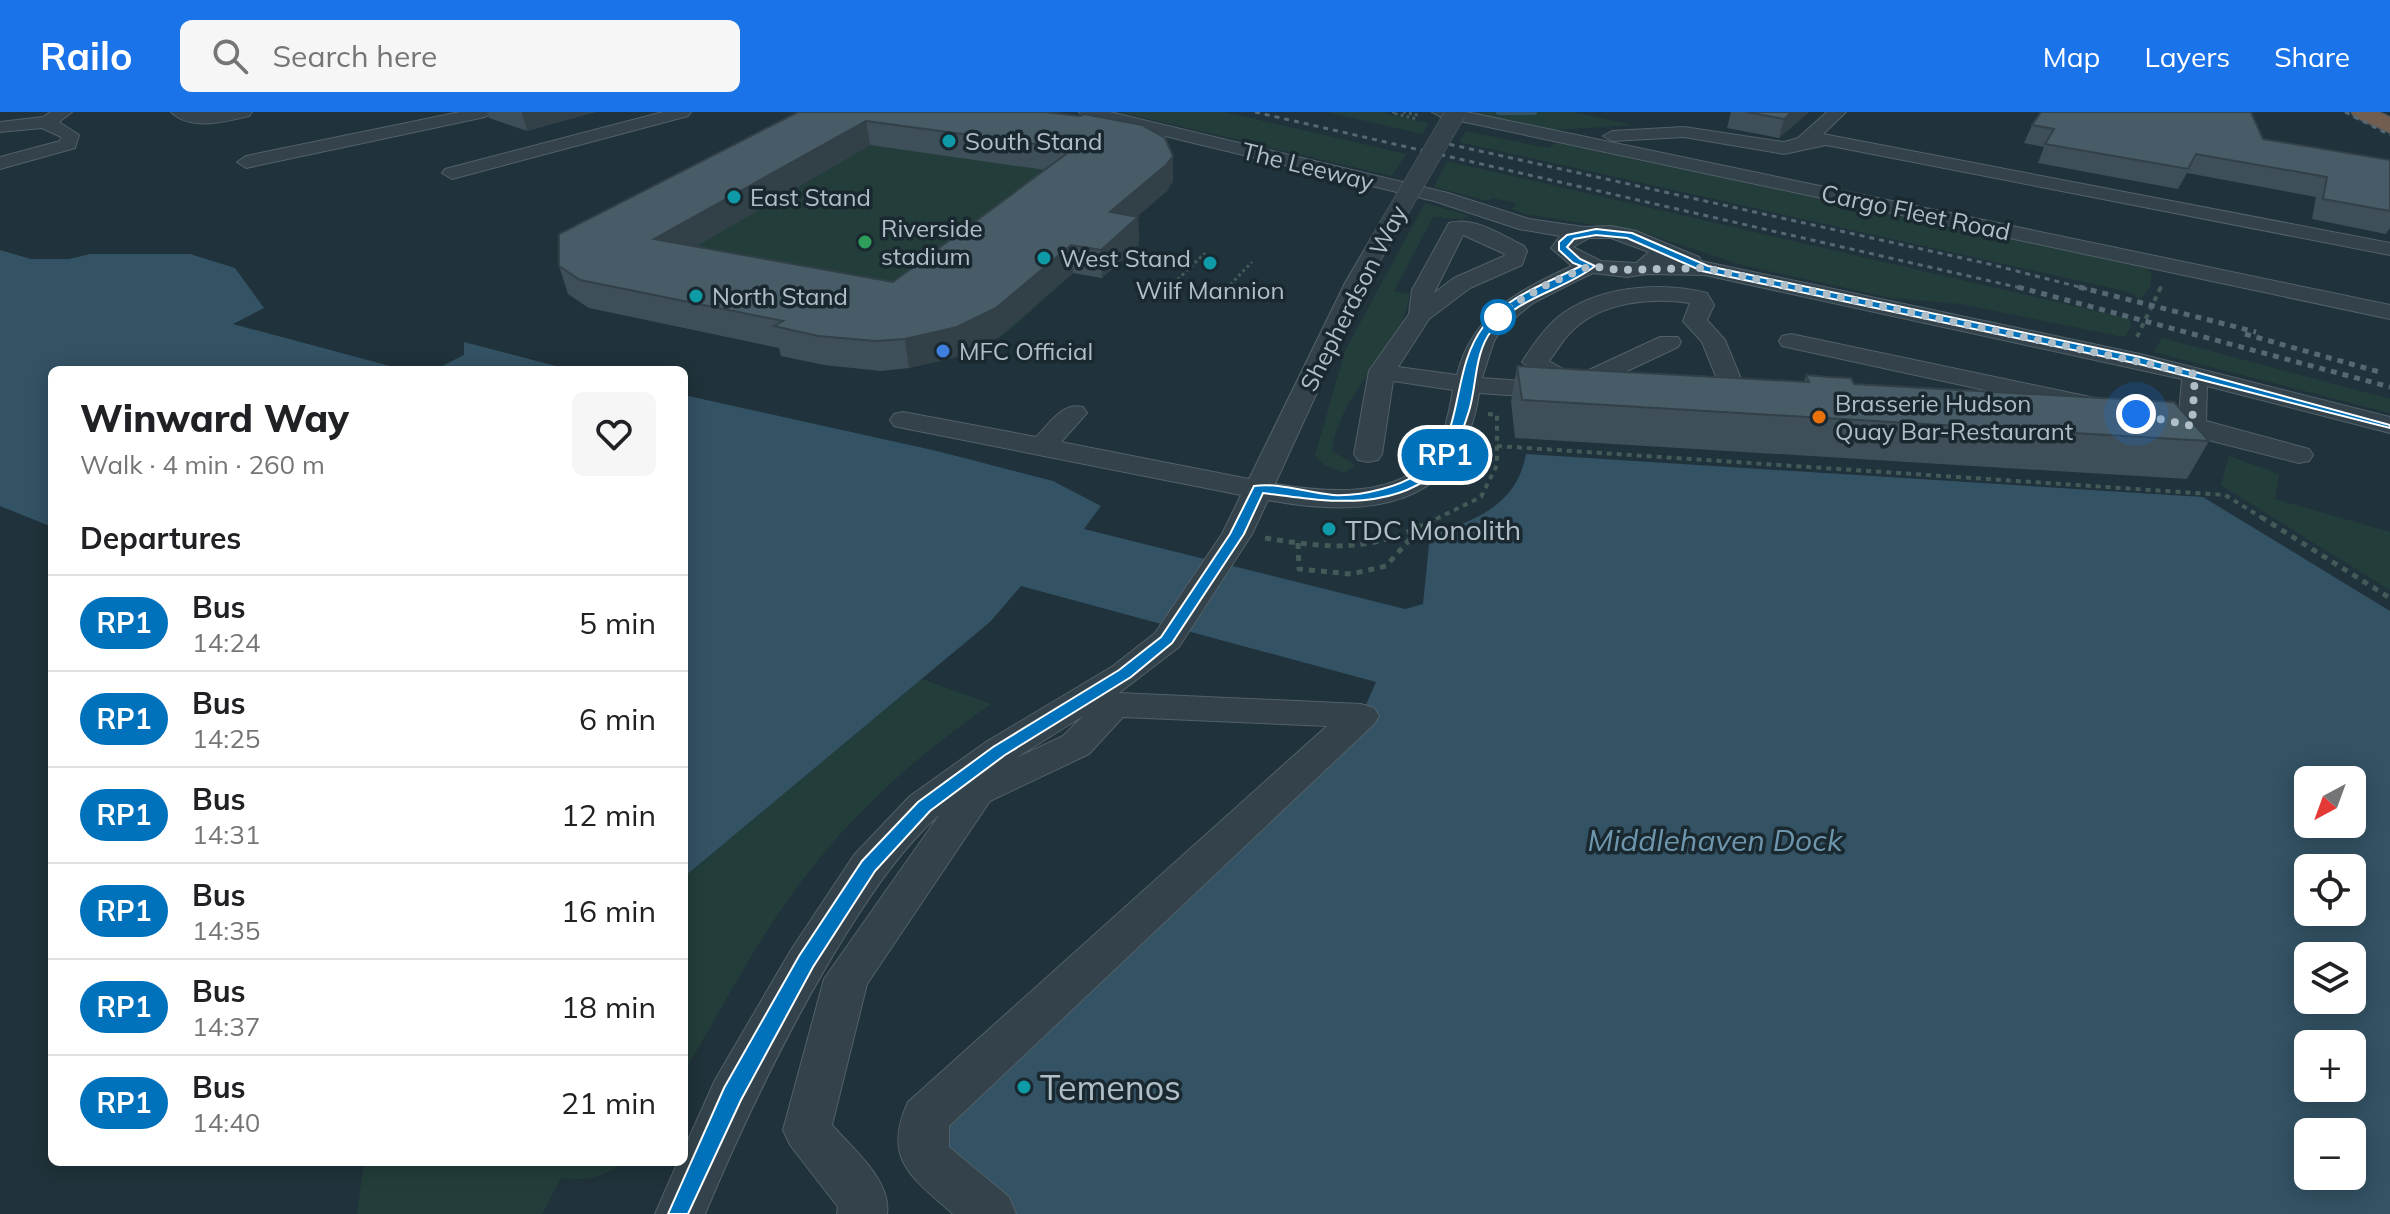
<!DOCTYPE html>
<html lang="en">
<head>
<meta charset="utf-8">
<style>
	body { margin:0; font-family:Mulish,sans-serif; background:#f6f6f6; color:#202124; height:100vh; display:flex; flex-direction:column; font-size:30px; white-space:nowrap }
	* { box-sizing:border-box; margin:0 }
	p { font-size:26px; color:#757577 }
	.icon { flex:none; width:44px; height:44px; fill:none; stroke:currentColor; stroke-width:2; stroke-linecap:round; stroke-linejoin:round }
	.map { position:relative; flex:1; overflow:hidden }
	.sheet { position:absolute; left:48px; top:254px; width:640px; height:800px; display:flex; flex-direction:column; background:#fff; border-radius:12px; box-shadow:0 4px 20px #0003 }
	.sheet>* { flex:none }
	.badge { padding:0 16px; border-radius:26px; font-size:28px; line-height:52px }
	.needle { width:52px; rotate:221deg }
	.tools { position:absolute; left:2294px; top:654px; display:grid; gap:16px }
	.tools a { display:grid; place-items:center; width:72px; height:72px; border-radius:12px; background:#fff; box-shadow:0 4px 20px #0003; font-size:40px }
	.you { position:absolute; width:40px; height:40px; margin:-20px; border:6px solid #fff; border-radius:50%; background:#1a73e8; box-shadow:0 0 0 12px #1a73e833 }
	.map>.badge { position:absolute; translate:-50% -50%; box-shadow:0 0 0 4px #fff }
	h2 { padding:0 32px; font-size:30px; line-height:72px }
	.round { display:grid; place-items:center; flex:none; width:84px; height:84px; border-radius:12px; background:#f6f6f6 }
	.headline { display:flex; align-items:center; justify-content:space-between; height:136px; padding:0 32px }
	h1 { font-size:38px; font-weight:800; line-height:60px }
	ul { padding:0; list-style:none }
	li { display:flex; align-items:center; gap:24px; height:96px; padding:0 32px; border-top:2px solid #e0e0e0 }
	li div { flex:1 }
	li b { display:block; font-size:30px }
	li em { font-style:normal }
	li .badge { min-width:88px; font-weight:700; text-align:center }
	header { display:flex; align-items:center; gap:48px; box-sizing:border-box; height:112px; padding:0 40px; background:#1a73e8; color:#fff }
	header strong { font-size:38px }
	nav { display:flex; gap:44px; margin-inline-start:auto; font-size:28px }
	.search { width:560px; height:72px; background:#f6f6f6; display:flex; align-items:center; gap:20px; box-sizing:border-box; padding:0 28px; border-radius:12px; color:#757577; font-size:30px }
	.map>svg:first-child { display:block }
	.green { fill:#233e3a }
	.water { fill:#335264; fill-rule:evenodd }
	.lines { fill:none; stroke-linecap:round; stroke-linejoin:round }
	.stream { stroke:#335264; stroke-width:6 }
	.minor-casing { stroke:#526169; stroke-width:2 }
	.highway-casing { stroke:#3f4e56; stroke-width:2 }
	.path-far2 { stroke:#425a58; stroke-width:3; stroke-dasharray:3 3; stroke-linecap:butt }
	.path-far1 { stroke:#425a58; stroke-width:4; stroke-dasharray:5 5; stroke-linecap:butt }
	.path { stroke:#425a58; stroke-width:5; stroke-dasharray:6 6; stroke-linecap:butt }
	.minor { fill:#34434b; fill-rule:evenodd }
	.highway { fill:#725e51; fill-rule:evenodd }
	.rail-far1 { stroke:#566873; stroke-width:3; stroke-dasharray:5 5; stroke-linecap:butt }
	.rail { stroke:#566873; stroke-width:5; stroke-dasharray:6 6; stroke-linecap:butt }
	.minor-bridge-casing { stroke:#526169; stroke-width:21; stroke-linecap:butt }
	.minor-bridge { stroke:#34434b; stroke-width:20 }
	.wall { fill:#3e4f59; fill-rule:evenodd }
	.shaded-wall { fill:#324048 }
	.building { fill:#485c67; stroke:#324048; stroke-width:2; fill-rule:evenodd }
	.line { fill:#0072bc; stroke:#fff; stroke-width:2 }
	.walk { stroke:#afbec7; stroke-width:8; stroke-dasharray:0 14.4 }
	.culture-dot { fill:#0f9aa8; stroke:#1a2830; stroke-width:3 }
	.leisure-dot { fill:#2e9e5b; stroke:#1a2830; stroke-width:3 }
	.stop-dot { fill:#fff; stroke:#0072bc; stroke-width:4 }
	.shop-dot { fill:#3f7fe0; stroke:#1a2830; stroke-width:3 }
	.food-dot { fill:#e8710a; stroke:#1a2830; stroke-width:3 }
	.labels { text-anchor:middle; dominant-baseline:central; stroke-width:7; stroke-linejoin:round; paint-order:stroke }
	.far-poi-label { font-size:24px; fill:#afbec7; stroke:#1a2830; text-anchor:start }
	.far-street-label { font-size:24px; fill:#afbec7; stroke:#1a2830 }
	.poi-label { font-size:28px; fill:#afbec7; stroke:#1a2830; text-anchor:start }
	.water-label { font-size:30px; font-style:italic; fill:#6e96ad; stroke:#1a2830 }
	.near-poi-label { font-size:34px; fill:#afbec7; stroke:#1a2830; text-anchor:start }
</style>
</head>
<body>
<header>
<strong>Railo</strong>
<div class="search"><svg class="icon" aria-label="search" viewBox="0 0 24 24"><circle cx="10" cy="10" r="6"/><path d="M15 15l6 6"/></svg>Search here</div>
<nav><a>Map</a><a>Layers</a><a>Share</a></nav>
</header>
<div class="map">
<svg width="2390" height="1102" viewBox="0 0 2390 1102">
	<rect width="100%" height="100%" fill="#20323b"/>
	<!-- green -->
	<g class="green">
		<path d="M 1119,0 L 1224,0 L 1406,42 L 1392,64 Z"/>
		<path d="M 1326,0 L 1388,0 L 1386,2 L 1428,11 L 1423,22 Z"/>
		<path d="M 1477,0 L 1573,0 L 1633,13 L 1553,18 L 1475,3 Z"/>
		<path d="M 819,17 L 1167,79 L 1112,126 L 1139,132 L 1102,166 L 1073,161 L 1009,219 L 981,236 L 938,250 L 881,259 L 824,253 L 788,238 L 586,195 L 568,182 Z"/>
		<path d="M 1466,19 L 1548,36 L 1557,31 L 2146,156 L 2152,162 L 2150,175 L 2140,187 L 2129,180 L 1459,30 Z"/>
		<path d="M 1447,49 L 2130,207 L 2131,215 L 2126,224 L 2118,224 L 1961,192 L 1891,186 L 1742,153 L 1642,120 L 1529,103 L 1512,97 L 1517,91 L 1492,86 L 1488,89 L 1434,75 Z"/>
		<path d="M 1425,91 L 1469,104 L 1462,107 L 1433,105 L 1394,179 L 1410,182 C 1401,241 1341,274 1332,339 L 1355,353 L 1345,361 L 1325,353 L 1315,344 L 1345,239 Z"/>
		<path d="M 2162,226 L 2390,287 L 2390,301 L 2153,240 Z"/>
		<path d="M 2229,344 L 2279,362 L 2275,387 L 2390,420 L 2390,478 L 2221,373 Z"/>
		<path d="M 922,567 L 991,592 C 923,639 862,692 811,757 C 761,819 725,892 684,960 L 684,765 Z"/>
		<path d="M 364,1050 L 623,1050 C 603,1066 586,1069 561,1066 L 542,1102 L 357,1102 Z"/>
	</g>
	<!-- water -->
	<g class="water">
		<path d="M 0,138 L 31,147 L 69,147 L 90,142 L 190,142 L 235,156 L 264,196 L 233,212 L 405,258 L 52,258 L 52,415 L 0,394 Z"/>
		<path d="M 464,230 L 571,258 L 434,258 L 464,243 Z"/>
		<path d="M 684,283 L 937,339 L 1053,369 L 1101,394 L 1084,417 L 1405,497 L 1423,492 L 1430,423 C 1475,409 1517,393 1526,342 L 2203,385 L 2390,499 L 2390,1102 L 991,1102 L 925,1005 L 1361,604 L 1376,570 L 1021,474 L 990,510 L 684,765 ZM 2308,668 L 2352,668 L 2352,712 L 2308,712 ZM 2308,756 L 2352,756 L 2352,800 L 2308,800 ZM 2308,844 L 2352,844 L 2352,888 L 2308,888 ZM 2308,932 L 2352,932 L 2352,976 L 2308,976 ZM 2308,1020 L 2352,1020 L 2352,1064 L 2308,1064 Z"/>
	</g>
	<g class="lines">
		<!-- stream -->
		<path class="stream" d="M 1499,0 L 1534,0"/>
		<defs>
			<g id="minor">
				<path d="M 51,0 L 72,0 L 59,10 L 79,23 L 75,36 L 0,57 L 0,45 L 60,29 L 61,25 L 42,16 L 0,20 L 0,10 L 43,5 Z"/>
				<path d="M 171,0 L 252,0 L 249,4 C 225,10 191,19 171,0 Z"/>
				<path d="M 460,0 L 494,0 L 485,5 L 246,56 L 237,50 L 246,44 Z"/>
				<path d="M 663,0 L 691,0 L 688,4 L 452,67 L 442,61 L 445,57 Z"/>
				<path d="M 1079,0 L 1110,0 L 1448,81 L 1529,107 L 1584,115 L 1611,114 L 1636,119 L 1699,145 L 1701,149 L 2140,242 L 2390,305 L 2390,321 L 2207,274 L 2206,309 L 2309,337 L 2313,343 L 2309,349 L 2299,351 L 2141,311 L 2137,305 L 2141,299 L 2150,297 L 2179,303 L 2182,267 L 1705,163 L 1647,162 L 1627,165 L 1593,161 L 1574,170 L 1533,191 L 1502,216 L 1494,229 L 1482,266 L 1550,271 L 1522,250 C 1531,236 1544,217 1557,206 C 1596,174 1660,169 1707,181 L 1714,193 L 1707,208 L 1725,228 L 1741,267 L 1737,272 L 1719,272 L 1702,230 L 1683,209 L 1690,191 C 1651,185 1601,190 1572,219 C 1563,227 1557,239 1549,249 L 1576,264 L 1660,225 L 1678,225 L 1681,230 L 1678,235 L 1574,284 L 1565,287 L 1479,281 C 1462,399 1365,406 1268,388 L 1252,422 L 1179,535 L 1119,581 L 1361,592 L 1374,596 L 1379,604 L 1374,612 L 949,1014 L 949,1035 L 1009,1085 L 1016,1102 L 953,1102 C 914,1067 881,1048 908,990 L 1327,614 L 1123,605 L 1089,642 L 990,689 L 867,872 L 832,1013 C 853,1037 892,1069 887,1102 L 837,1102 L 838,1095 L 790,1033 L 783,1018 L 824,867 L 940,702 C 902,736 873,779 846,822 C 790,912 746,1005 705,1102 L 655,1102 L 678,1050 L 684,1050 L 684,1037 L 715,968 L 791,838 L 854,743 L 910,684 L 986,630 L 1113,554 L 1155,521 L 1222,422 L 1241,383 L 903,316 L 894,314 L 890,308 L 894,302 L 903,300 L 1036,325 C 1050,311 1062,290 1083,295 L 1087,301 L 1061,330 L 1249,367 L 1345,171 L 1369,130 L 1377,129 L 1388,135 L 1367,171 L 1275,372 C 1324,380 1398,388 1432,342 C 1445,325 1449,299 1453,278 L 1393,269 L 1382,342 L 1378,348 L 1368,350 L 1358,348 L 1354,342 L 1369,259 L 1409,202 L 1412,178 L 1449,111 C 1474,104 1502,123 1524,134 L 1527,139 L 1522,153 L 1470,176 L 1429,207 L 1398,255 L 1457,263 C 1472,202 1519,178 1572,154 L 1551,136 L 1560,124 L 1519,117 L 1434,89 L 1082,4 ZM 1463,123 L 1505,142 L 1504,144 L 1454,166 L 1434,181 ZM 1589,126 L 1611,126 L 1649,140 L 1636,151 L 1601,149 L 1573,135 ZM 1083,604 L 1063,624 L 1016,646 Z"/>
				<path d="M 1432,0 L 1466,0 L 2390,193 L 2390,207 L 1441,5 Z"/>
				<path d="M 1827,0 L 1846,0 L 1823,22 L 2390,131 L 2390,143 L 1826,33 L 1784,42 L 1684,25 L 1612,29 L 1603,24 L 1612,19 L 1684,15 L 1784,30 L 1798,26 Z"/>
				<path d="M 1791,222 L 2090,285 L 2099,287 L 2103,293 L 2099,299 L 2090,301 L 1782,234 L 1779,229 L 1782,224 Z"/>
			</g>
			<path id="highway" d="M 2351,0 L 2380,0 L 2390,5 L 2390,21 L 2354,5 Z"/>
		</defs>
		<!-- minor casing -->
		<use href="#minor" class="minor-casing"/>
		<!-- highway casing -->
		<use href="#highway" class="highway-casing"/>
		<!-- path-far2 -->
		<g class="path-far2">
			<path d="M 1395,0 L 1392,1 L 1417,7"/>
			<path d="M 1403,0 L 1418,3"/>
			<path d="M 1169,176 L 1205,141"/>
			<path d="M 1226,177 L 1252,150"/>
			<path d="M 2160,177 L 2162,173"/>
		</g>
		<!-- path-far1 -->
		<g class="path-far1">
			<path d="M 1218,186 L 1228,175"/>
			<path d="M 2137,225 L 2161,175"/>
			<path d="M 1497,334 L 2225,383 L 2264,407"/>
			<path d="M 1436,407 L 1481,385 L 1497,353 L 1497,303 L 1487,302"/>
		</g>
		<!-- path -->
		<g class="path">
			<path d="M 2261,405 L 2390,486"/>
			<path d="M 1265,426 C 1339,438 1371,440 1440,405"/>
			<path d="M 1298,431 L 1299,457 L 1351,462 L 1386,454 L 1420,416"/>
		</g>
		<!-- minor -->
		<use href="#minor" class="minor"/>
		<!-- highway -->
		<use href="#highway" class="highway"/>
		<!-- rail-far1 -->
		<g class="rail-far1">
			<path d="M 1255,0 L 2025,177"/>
			<path d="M 2345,0 L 2390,23"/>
			<path d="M 1430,28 L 1989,152 L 2087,177"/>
		</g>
		<!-- rail -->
		<g class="rail">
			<path d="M 2018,175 L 2390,275"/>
			<path d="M 2079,175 L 2256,220"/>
			<path d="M 2245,222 L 2383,261"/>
		</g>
		<defs>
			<path id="minor-bridge" d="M 1377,135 L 1456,0"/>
		</defs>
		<!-- minor-bridge casing -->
		<use href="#minor-bridge" class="minor-bridge-casing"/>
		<!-- minor-bridge -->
		<use href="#minor-bridge" class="minor-bridge"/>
	</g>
	<!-- wall -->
	<g class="wall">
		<path d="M 487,0 L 595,0 L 527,19 L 489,6 Z"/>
		<path d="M 798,0 L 1045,0 L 1173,69 L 1167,79 L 1136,105 L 1138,105 L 1139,132 L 1102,166 L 1073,161 L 999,225 L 960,244 L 909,256 L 881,259 L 824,253 L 781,244 L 779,236 L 589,196 L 568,182 L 559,154 ZM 870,33 L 1045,58 L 893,170 L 696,134 Z"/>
		<path d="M 1731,0 L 1809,0 L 1779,26 L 1727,16 Z"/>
		<path d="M 2032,13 L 2263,27 L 2390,48 L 2390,116 L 2386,122 L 2312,107 L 2316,85 L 2187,61 L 2178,77 L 2038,51 L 2044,35 L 2024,31 Z"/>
		<path d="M 1517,254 L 1804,270 L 1806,263 L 1854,272 L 2209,329 L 2187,367 L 1515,326 L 1511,290 Z"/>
	</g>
	<!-- shaded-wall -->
	<g class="shaded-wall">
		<path d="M 524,0 L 595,0 L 527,19 L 522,1 Z"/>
		<path d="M 1792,0 L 1809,0 L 1779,26 L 1784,7 Z"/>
		<path d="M 866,9 L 870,33 L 662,154 L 654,127 Z"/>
		<path d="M 1173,44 L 1173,69 L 1167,79 L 1111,127 L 1110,100 Z"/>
		<path d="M 1138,105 L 1139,132 L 1102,166 L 1101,138 Z"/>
		<path d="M 1071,133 L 1073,161 L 999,225 L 960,244 L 909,256 L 905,227 Z"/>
	</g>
	<!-- building -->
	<g class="building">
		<path d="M 798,0 L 1045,0 L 1080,4 L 1084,2 L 1142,13 L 1165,26 L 1173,44 L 1166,53 L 1110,100 L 1138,105 L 1101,138 L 1071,133 L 996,196 L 957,215 L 905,227 L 876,229 L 818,224 L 774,214 L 783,209 L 580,168 L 559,154 L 559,122 ZM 866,9 L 1073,37 L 893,170 L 654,127 Z"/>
		<path d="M 1746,0 L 1792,0 L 1784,7 Z"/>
		<path d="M 2041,0 L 2251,0 L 2263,27 L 2390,48 L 2390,99 L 2323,87 L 2327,65 L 2196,42 L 2188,57 L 2045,32 L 2054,17 L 2032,13 Z"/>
		<path d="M 1517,254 L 1809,270 L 1806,263 L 1829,265 L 1851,266 L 1854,272 L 2174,290 L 2209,329 L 1522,288 Z"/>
	</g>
	<!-- line -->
	<path class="line" d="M 1596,117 L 1632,121 L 1708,154 L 2140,245 L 2390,313 L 2390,316 L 2139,252 L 1702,159 L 1627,126 L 1596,123 L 1574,127 L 1567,135 L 1580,147 L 1595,154 C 1563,179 1519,184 1492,218 C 1474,241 1477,273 1469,299 C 1464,315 1454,343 1443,354 C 1395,402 1323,389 1263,381 L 1244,422 L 1172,531 L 1131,565 L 1005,643 L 930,699 L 875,759 L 813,855 L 741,988 L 688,1102 L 668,1102 L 724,976 L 799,844 L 862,749 L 918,690 L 993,635 L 1119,558 L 1161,525 L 1230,422 L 1254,374 C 1278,370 1308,381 1333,383 C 1348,384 1367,381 1382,377 C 1476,354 1442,270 1483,215 C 1506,184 1548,171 1581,154 L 1573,151 L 1559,138 L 1559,130 L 1567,123 Z"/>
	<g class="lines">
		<!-- walk -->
		<path class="walk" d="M 1498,205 L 1517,190 L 1548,172 L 1590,154 L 1618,158 L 1705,156 L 2195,262 L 2192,314 L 2136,302"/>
	</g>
	<!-- markers -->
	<g class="culture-dot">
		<circle cx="949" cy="29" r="8"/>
		<circle cx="734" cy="85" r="8"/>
		<circle cx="1044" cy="146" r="8"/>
		<circle cx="1210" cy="151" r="8"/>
		<circle cx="696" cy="184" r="8"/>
		<circle cx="1329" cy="417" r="8"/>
		<circle cx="1024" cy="975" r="8"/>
	</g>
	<circle class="leisure-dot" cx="865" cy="130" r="8"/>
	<circle class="stop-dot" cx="1498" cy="205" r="16"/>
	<circle class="shop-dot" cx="943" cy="239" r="8"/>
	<circle class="food-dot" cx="1819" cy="305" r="8"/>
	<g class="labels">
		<!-- far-poi labels -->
		<g class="far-poi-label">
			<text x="965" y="29">South Stand</text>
			<text x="750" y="85">East Stand</text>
			<text x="881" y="116">Riverside<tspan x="881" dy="28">stadium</tspan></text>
			<text x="1060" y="146">West Stand</text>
			<text x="1210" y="178" text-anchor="middle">Wilf Mannion</text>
			<text x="712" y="184">North Stand</text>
			<text x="959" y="239">MFC Official</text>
			<text x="1835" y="291">Brasserie Hudson<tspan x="1835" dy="28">Quay Bar-Restaurant</tspan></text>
		</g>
		<!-- far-street labels -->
		<g class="far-street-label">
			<text transform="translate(1308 54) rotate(14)">The Leeway</text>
			<text transform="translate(1916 100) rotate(12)">Cargo Fleet Road</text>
			<text transform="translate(1353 186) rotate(-63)">Shepherdson Way</text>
		</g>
		<!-- poi labels -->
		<g class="poi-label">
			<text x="1345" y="417">TDC Monolith</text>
		</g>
		<!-- water labels -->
		<g class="water-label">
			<text x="1715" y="728">Middlehaven Dock</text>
		</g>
		<!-- near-poi labels -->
		<g class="near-poi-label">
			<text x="1040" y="975">Temenos</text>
		</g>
	</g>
</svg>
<div class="tools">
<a><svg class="needle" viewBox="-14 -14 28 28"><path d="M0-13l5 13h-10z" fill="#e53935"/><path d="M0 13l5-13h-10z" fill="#757577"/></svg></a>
<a><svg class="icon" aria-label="locate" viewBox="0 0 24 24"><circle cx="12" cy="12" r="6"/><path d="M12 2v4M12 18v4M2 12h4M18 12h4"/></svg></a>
<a><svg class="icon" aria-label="layers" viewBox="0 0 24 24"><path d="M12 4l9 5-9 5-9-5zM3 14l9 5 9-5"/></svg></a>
<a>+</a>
<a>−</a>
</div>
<div class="you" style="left:2136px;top:302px"></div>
<b class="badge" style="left:1445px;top:343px;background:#0072bc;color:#fff">RP1</b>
<section class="sheet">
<div class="headline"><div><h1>Winward Way</h1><p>Walk · 4 min · 260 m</p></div><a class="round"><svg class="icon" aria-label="heart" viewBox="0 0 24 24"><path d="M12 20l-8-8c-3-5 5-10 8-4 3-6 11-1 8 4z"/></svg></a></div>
<h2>Departures</h2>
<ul>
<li><span class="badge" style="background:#0072bc;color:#fff">RP1</span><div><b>Bus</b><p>14:24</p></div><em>5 min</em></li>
<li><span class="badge" style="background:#0072bc;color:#fff">RP1</span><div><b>Bus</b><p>14:25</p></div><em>6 min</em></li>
<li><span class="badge" style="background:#0072bc;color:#fff">RP1</span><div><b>Bus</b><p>14:31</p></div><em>12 min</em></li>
<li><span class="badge" style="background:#0072bc;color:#fff">RP1</span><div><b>Bus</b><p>14:35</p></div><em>16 min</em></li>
<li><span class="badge" style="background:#0072bc;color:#fff">RP1</span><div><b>Bus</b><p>14:37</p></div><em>18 min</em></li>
<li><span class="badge" style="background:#0072bc;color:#fff">RP1</span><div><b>Bus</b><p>14:40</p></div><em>21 min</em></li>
</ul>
</section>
</div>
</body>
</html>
